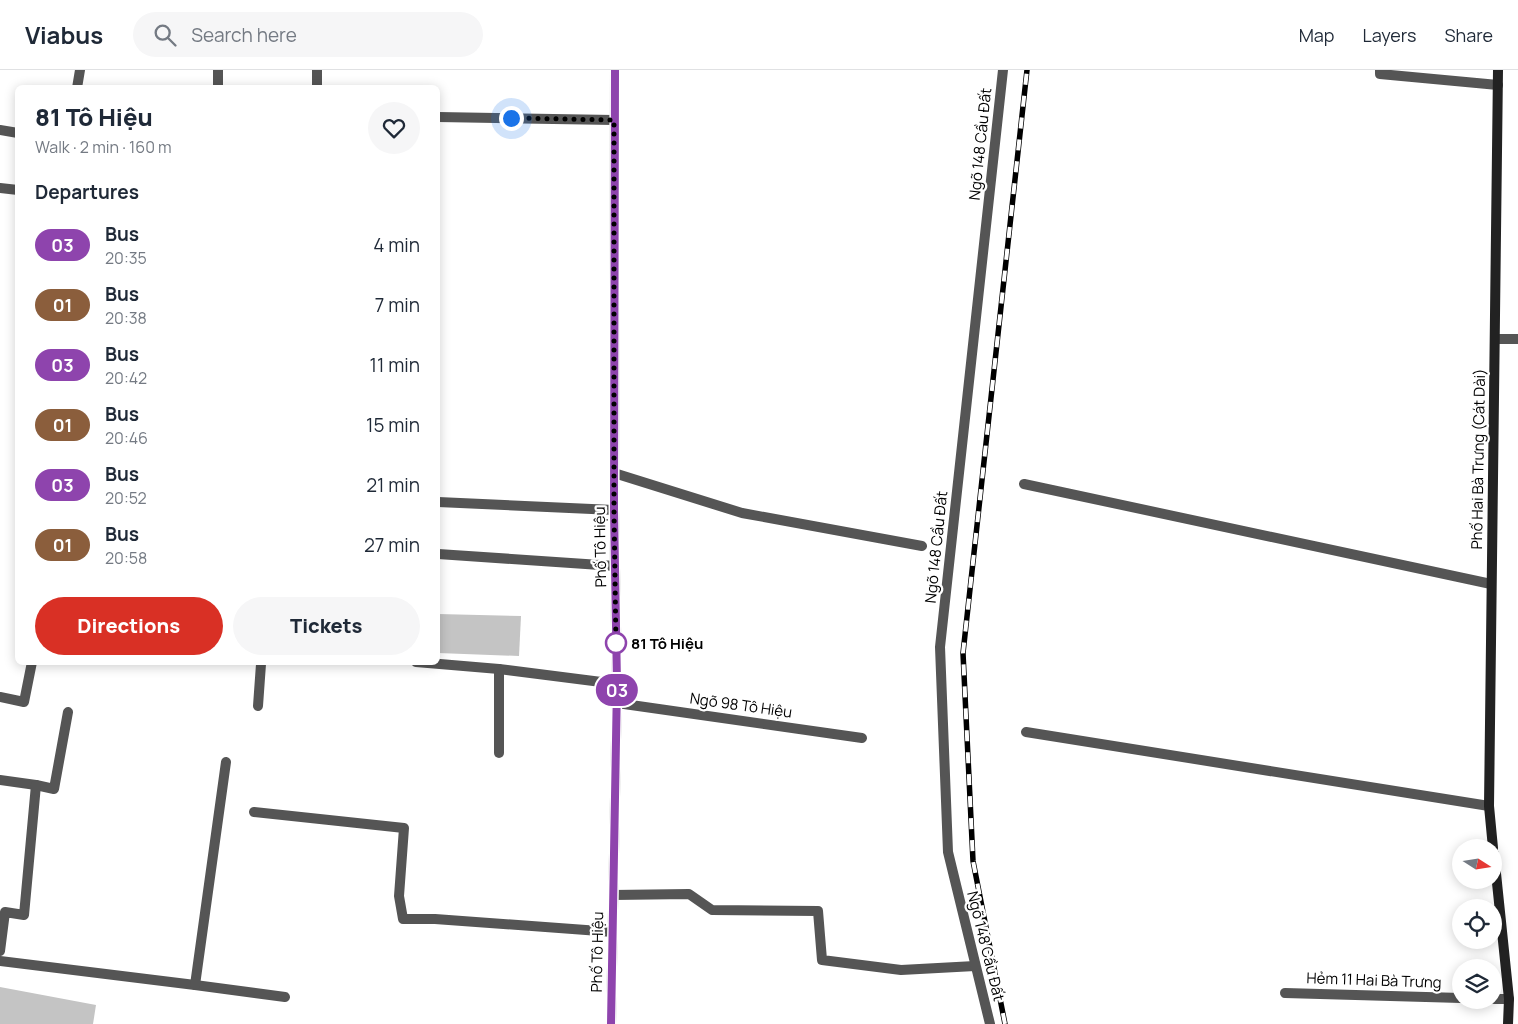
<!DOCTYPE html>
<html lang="en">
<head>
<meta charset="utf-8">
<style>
	body { margin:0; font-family:Manrope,sans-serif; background:#f6f6f7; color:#1f2937; height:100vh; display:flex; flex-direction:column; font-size:19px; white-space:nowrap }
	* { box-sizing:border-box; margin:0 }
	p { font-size:16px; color:#747a83 }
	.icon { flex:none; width:28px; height:28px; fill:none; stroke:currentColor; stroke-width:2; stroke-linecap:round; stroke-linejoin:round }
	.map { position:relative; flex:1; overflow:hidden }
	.panel { position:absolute; left:15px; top:15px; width:425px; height:580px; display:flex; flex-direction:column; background:#fff; border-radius:8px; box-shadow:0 2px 12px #0003 }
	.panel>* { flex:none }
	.badge { padding:0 10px; border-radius:16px; font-size:18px; line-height:32px }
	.needle { width:32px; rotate:102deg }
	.controls { position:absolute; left:1452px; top:769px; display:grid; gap:10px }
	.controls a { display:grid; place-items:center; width:50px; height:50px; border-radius:50%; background:#fff; box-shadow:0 2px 12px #0003; font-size:25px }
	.you { position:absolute; width:25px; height:25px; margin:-12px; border:4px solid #fff; border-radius:50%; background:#1a73e8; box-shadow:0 0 0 8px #1a73e833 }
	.map>.badge { position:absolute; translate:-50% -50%; box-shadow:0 0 0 2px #fff }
	h2 { padding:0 20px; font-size:19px; line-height:45px }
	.round { display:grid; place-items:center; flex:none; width:52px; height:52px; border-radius:26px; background:#f6f6f7 }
	.summary { display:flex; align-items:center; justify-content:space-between; height:85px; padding:0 20px }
	h1 { font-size:24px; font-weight:800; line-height:38px }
	.action { display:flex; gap:10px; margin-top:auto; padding:10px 20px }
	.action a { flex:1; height:58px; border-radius:30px; background:#d93025; color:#fff; font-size:20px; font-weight:800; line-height:58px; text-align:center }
	.action a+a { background:#f6f6f7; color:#1f2937 }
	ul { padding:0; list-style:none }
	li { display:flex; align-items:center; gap:15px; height:60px; padding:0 20px }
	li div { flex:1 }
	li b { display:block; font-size:19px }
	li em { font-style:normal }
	li .badge { min-width:55px; font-weight:700; text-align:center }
	header { display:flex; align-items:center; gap:30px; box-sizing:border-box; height:70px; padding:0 25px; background:#fff; border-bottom:1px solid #e0e1e3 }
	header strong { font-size:24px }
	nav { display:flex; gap:28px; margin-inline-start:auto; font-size:18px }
	.search { width:350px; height:45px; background:#f6f6f7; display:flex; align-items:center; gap:12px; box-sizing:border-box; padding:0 18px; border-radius:28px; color:#747a83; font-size:19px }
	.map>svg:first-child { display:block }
	.building { fill:#c4c4c4 }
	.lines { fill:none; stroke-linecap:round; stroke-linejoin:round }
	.service { stroke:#555; stroke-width:10 }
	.minor { stroke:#555; stroke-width:10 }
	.secondary { stroke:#222; stroke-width:10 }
	.rail-casing { stroke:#000; stroke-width:5.5 }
	.rail { stroke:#fff; stroke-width:4; stroke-dasharray:11; stroke-linecap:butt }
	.line-casing { stroke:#fff; stroke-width:11 }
	.line { stroke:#8e44ad; stroke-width:8 }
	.walk { stroke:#000; stroke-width:5; stroke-dasharray:0 9 }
	.stop-dot { fill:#fff; stroke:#8e44ad; stroke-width:2.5 }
	.labels { text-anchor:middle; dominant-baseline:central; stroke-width:4.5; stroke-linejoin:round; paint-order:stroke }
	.street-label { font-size:15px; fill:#000; stroke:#fff }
	.stop-label { font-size:15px; font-weight:bold; fill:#000; stroke:#fff; text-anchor:start }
</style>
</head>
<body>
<header>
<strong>Viabus</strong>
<div class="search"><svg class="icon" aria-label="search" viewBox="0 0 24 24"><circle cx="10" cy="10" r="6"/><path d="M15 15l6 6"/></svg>Search here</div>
<nav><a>Map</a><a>Layers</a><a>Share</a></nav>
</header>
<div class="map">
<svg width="1518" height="954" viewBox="0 0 1518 954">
	<rect width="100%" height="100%" fill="#fff"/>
	<!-- building -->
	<g class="building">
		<path d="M 438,544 L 521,546 L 519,586 L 438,583 Z"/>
		<path d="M 0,917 L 96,935 L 93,954 L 0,954 Z"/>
	</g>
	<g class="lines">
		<!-- service -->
		<g class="service">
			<path d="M 1380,0 L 1380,4 L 1498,15"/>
			<path d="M 77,18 L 80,0"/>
			<path d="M 0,60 L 18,63"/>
			<path d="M 0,118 L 18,120"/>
			<path d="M 1495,269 L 1518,269"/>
			<path d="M 614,403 L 742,443 L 922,476"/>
			<path d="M 1024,414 L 1491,514"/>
			<path d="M 438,432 L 614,440"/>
			<path d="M 438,484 L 615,496"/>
			<path d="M 416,592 L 499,599 L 617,614"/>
			<path d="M 0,627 L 24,632 L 32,592"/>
			<path d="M 617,633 L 862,668"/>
			<path d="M 258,636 L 261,594 L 260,592"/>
			<path d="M 1026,662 L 1489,736"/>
			<path d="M 499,683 L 499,599"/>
			<path d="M 0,710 L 36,715 L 54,719 L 68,642"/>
			<path d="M 254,742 L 404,758 L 399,826 L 403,849 L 435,849 L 613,862"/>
			<path d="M 613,825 L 689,824 L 712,840 L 818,841 L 822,890 L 901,900 L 975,896"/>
			<path d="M 0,881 L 5,842 L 24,845 L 36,715"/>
			<path d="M 0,891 L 195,915 L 285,927"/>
			<path d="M 195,915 L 226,692"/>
			<path d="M 1285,923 L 1461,928"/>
			<path d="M 1494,929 L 1509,929"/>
			<path d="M 990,954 L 948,782 L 940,577 L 1003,0"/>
		</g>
		<!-- minor -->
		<g class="minor">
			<path d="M 317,0 L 317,18"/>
			<path d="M 218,18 L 218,0"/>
			<path d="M 438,47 L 614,50"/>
		</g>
		<!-- secondary -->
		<g class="secondary">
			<path d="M 1493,778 L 1489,736 L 1498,0"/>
			<path d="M 1494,784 L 1509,929 L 1508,954"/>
			<path d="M 611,954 L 617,614 L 614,440 L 615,0"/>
		</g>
		<defs>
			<path id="rail" d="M 1005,954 L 973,791 L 963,583 L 1027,0"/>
		</defs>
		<!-- rail casing -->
		<use href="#rail" class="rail-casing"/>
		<!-- rail -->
		<use href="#rail" class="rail"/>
	</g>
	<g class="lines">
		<defs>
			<path id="line" d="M 611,954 L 617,614 L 614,440 L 615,0"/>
		</defs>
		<!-- line casing -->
		<use href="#line" class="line-casing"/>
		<!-- line -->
		<use href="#line" class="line"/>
		<!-- walk -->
		<path class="walk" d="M 511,48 L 614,50 L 614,440 L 616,575 L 616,573"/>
	</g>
	<!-- markers -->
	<circle class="stop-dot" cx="616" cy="573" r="10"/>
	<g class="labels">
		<!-- street labels -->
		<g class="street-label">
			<text transform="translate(980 74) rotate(-84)">Ngõ 148 Cầu Đất</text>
			<text transform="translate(1478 389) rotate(-89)">Phố Hai Bà Trưng (Cát Dài)</text>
			<text transform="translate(600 477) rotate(-91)">Phố Tô Hiệu</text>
			<text transform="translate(936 477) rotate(-84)">Ngõ 148 Cầu Đất</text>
			<text transform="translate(741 635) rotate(8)">Ngõ 98 Tô Hiệu</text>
			<text transform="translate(986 876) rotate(76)">Ngõ 148 Cầu Đất</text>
			<text transform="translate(597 882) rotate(-89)">Phố Tô Hiệu</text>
			<text transform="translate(1374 910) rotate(2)">Hẻm 11 Hai Bà Trưng</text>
		</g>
		<!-- stop labels -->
		<g class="stop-label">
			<text x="631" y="573">81 Tô Hiệu</text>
		</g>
	</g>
</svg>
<div class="controls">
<a><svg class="needle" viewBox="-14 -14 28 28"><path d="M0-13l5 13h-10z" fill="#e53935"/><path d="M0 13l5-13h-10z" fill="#747a83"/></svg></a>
<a><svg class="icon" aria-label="locate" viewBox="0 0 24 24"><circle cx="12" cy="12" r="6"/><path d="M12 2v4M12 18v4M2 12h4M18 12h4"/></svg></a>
<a><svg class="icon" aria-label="layers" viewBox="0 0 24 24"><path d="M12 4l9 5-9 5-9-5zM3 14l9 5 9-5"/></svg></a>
</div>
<div class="you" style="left:511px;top:48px"></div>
<b class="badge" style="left:617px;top:620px;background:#8e44ad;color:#fff">03</b>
<section class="panel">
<div class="summary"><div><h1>81 Tô Hiệu</h1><p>Walk · 2 min · 160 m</p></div><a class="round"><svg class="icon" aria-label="heart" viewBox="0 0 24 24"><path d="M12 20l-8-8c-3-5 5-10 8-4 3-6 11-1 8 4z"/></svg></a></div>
<h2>Departures</h2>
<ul>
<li><span class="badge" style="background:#8e44ad;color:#fff">03</span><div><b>Bus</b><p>20:35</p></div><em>4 min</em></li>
<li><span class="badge" style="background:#8b5e3c;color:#fff">01</span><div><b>Bus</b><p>20:38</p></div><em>7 min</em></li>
<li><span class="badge" style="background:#8e44ad;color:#fff">03</span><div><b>Bus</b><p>20:42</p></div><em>11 min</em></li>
<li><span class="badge" style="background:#8b5e3c;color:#fff">01</span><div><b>Bus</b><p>20:46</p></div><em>15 min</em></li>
<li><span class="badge" style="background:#8e44ad;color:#fff">03</span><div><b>Bus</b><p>20:52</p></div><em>21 min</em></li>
<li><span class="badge" style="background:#8b5e3c;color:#fff">01</span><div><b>Bus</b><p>20:58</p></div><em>27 min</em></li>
</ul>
<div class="action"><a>Directions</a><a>Tickets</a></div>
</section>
</div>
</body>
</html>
